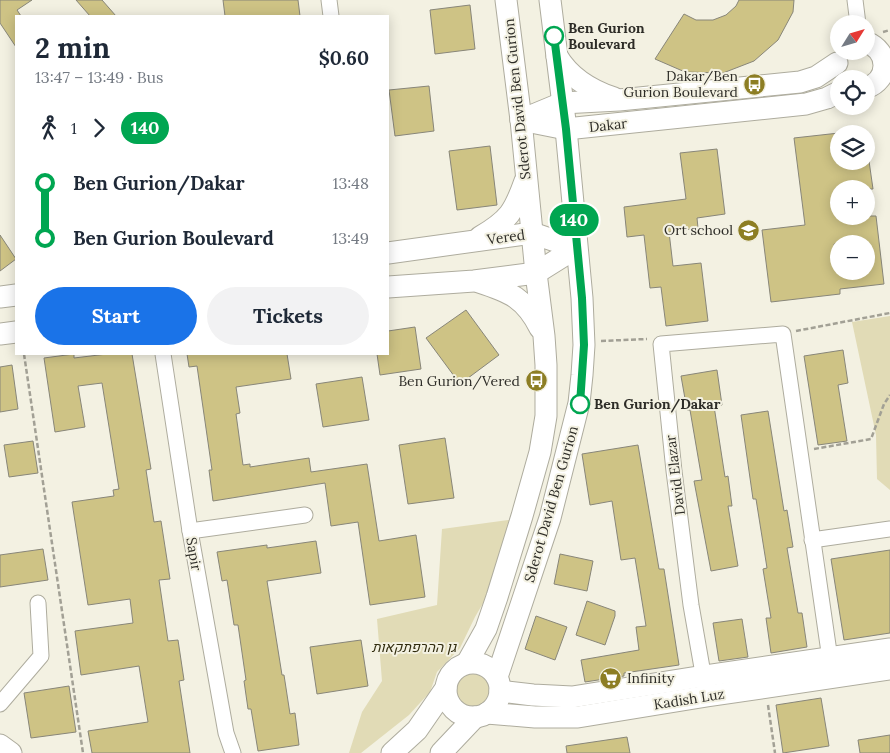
<!DOCTYPE html>
<html lang="en">
<head>
<meta charset="utf-8">
<style>
	body { margin:0; font-family:Lora,Heebo,serif; background:#f2f2f3; color:#1f2937; height:100vh; display:flex; flex-direction:column; font-size:19px; white-space:nowrap }
	* { box-sizing:border-box; margin:0 }
	p { font-size:16px; color:#747a83 }
	.icon { flex:none; width:28px; height:28px; fill:none; stroke:currentColor; stroke-width:2; stroke-linecap:round; stroke-linejoin:round }
	.map { position:relative; flex:1; overflow:hidden }
	.sheet { position:absolute; left:15px; top:15px; width:374px; height:340px; display:flex; flex-direction:column; background:#fff; border-radius:0px; box-shadow:0 2px 12px #0003 }
	.sheet>* { flex:none }
	.badge { padding:0 10px; border-radius:16px; font-size:18px; line-height:32px }
	.needle { width:32px; rotate:53deg }
	.controls { position:absolute; left:830px; top:15px; display:grid; gap:10px }
	.controls a { display:grid; place-items:center; width:45px; height:45px; border-radius:50%; background:#fff; box-shadow:0 2px 12px #0003; font-size:25px }
	.map>.badge { position:absolute; translate:-50% -50%; box-shadow:0 0 0 2px #fff }
	.legs { display:flex; align-items:center; gap:8px; height:55px; padding:0 20px; font-size:16px }
	.legs p { margin-inline-start:auto }
	.head { display:flex; align-items:center; justify-content:space-between; height:85px; padding:0 20px }
	h1 { font-size:28px; font-weight:700; line-height:38px }
	.action { display:flex; gap:10px; margin-top:auto; padding:10px 20px }
	.action a { flex:1; height:58px; border-radius:30px; background:#1a73e8; color:#fff; font-size:20px; font-weight:700; line-height:58px; text-align:center }
	.action a+a { background:#f2f2f3; color:#1f2937 }
	ul { padding:0 20px; list-style:none }
	li { display:flex; align-items:center; gap:18px; height:55px; font-size:19px }
	li i { display:grid; place-items:center; width:8px; height:100%; margin:0 6px; background:currentColor }
	li i::after { content:''; width:12px; height:12px; margin:-6px; border:4px solid; border-radius:50%; background:#fff }
	li p { margin-inline-start:auto }
	li:first-child i { background:linear-gradient(#0000 50%,currentColor 0) }
	li:last-child i { background:linear-gradient(currentColor 50%,#0000 0) }
	.map>svg:first-child { display:block }
	.green { fill:#e1dbb6 }
	.building { fill:#cec385; stroke:#888679; fill-rule:evenodd }
	.lines { fill:none; stroke-linecap:round; stroke-linejoin:round }
	.street-casing { stroke:#aeac9e; stroke-width:17 }
	.secondary-casing { stroke:#aeac9e; stroke-width:23 }
	.path { stroke:#a2a095; stroke-width:2.5; stroke-dasharray:5 2.5; stroke-linecap:butt }
	.street { stroke:#fff; stroke-width:15 }
	.secondary { stroke:#fff; stroke-width:21 }
	.line-1-casing { stroke:#fff; stroke-width:11 }
	.line-1 { stroke:#00a651; stroke-width:8 }
	.stop-1-dot { fill:#fff; stroke:#00a651; stroke-width:2.5 }
	.labels { text-anchor:middle; dominant-baseline:central; stroke-width:4; stroke-linejoin:round; paint-order:stroke }
	.stop-label { font-size:14px; font-weight:bold; fill:#2d2c27; stroke:#f3f1e2; text-anchor:start }
	.poi-label { font-size:14px; fill:#2d2c27; stroke:#f3f1e2; text-anchor:end }
	.street-label { font-size:14px; fill:#2d2c27; stroke:#f3f1e2 }
	.park-label { font-size:14px; font-style:italic; fill:#312c0f; stroke:#f3f1e2 }
</style>
</head>
<body>
<div class="map">
<svg width="890" height="753" viewBox="0 0 890 753">
	<rect width="100%" height="100%" fill="#f3f1e2"/>
	<!-- green -->
	<g class="green">
		<path d="M 890,316 L 890,490 L 877,479 L 876,435 L 852,322 Z"/>
		<path d="M 515,519 L 489,593 L 475,617 L 460,648 L 437,672 L 430,692 L 409,715 L 361,753 L 349,753 L 362,712 L 382,681 L 377,619 L 437,605 L 442,529 Z"/>
		<circle cx="473" cy="690" r="18"/>
	</g>
	<!-- building -->
	<g class="building">
		<path d="M 0,0 L 32,0 L 17,10 L 21,16 L 16,16 L 16,47 L 0,23 Z"/>
		<path d="M 76,0 L 102,0 L 116,16 L 90,16 Z"/>
		<path d="M 223,0 L 298,0 L 300,16 L 225,16 Z"/>
		<path d="M 739,0 L 794,0 L 793,12 L 778,40 L 754,61 L 723,73 L 685,72 L 655,59 L 684,14 L 696,20 L 713,20 L 726,15 L 736,6 Z"/>
		<path d="M 470,5 L 475,49 L 435,54 L 430,10 Z"/>
		<path d="M 429,86 L 434,131 L 395,136 L 389,90 Z"/>
		<path d="M 839,133 L 839,161 L 869,161 L 873,189 L 839,189 L 839,216 L 876,216 L 884,284 L 840,289 L 840,294 L 771,302 L 762,230 L 805,225 L 794,138 ZM 834,244 L 866,244 L 866,271 L 838,271 Z"/>
		<path d="M 490,146 L 497,205 L 457,210 L 449,151 Z"/>
		<path d="M 717,149 L 725,214 L 697,218 L 698,228 L 669,232 L 673,266 L 701,263 L 708,321 L 666,326 L 661,287 L 650,288 L 644,235 L 627,237 L 624,207 L 686,199 L 680,153 Z"/>
		<path d="M 0,235 L 16,259 L 0,271 Z"/>
		<path d="M 466,310 L 499,355 L 460,384 L 426,338 Z"/>
		<path d="M 415,327 L 421,369 L 380,375 L 377,354 L 388,354 L 388,331 Z"/>
		<path d="M 843,350 L 848,383 L 838,385 L 847,441 L 818,445 L 804,356 Z"/>
		<path d="M 74,354 L 74,358 L 107,354 L 132,354 L 151,469 L 146,470 L 154,522 L 161,521 L 170,579 L 159,580 L 168,641 L 178,640 L 184,680 L 179,681 L 190,753 L 92,753 L 88,731 L 148,722 L 139,666 L 81,675 L 75,631 L 133,623 L 130,599 L 88,605 L 72,502 L 114,496 L 113,490 L 119,489 L 102,383 L 78,386 L 85,427 L 55,432 L 44,358 Z"/>
		<path d="M 187,354 L 287,354 L 291,379 L 236,387 L 240,413 L 236,414 L 243,465 L 250,464 L 250,467 L 309,458 L 311,472 L 367,464 L 379,541 L 416,535 L 425,597 L 370,605 L 358,522 L 331,526 L 325,483 L 213,501 L 209,470 L 212,470 L 197,366 L 189,367 Z"/>
		<path d="M 12,365 L 18,409 L 0,412 L 0,367 Z"/>
		<path d="M 717,370 L 722,405 L 714,406 L 725,477 L 728,476 L 732,506 L 728,506 L 738,566 L 711,571 L 694,481 L 702,480 L 690,410 L 687,410 L 681,376 Z"/>
		<path d="M 362,377 L 369,420 L 323,427 L 316,384 Z"/>
		<path d="M 768,411 L 784,511 L 787,510 L 793,547 L 787,548 L 798,613 L 802,613 L 807,647 L 771,653 L 766,618 L 771,618 L 763,569 L 767,568 L 756,499 L 753,499 L 741,415 Z"/>
		<path d="M 445,438 L 454,498 L 408,504 L 399,445 Z"/>
		<path d="M 33,441 L 38,473 L 9,477 L 4,445 Z"/>
		<path d="M 638,445 L 659,569 L 664,569 L 679,665 L 624,673 L 624,676 L 585,682 L 581,660 L 639,650 L 636,627 L 646,626 L 635,558 L 621,560 L 612,501 L 590,505 L 582,454 Z"/>
		<path d="M 316,541 L 321,573 L 267,581 L 282,675 L 284,675 L 290,714 L 295,713 L 299,745 L 258,751 L 251,709 L 248,709 L 244,681 L 246,680 L 238,625 L 234,625 L 227,580 L 222,581 L 217,552 L 267,545 L 267,548 Z"/>
		<path d="M 43,549 L 48,580 L 0,587 L 0,555 Z"/>
		<path d="M 890,550 L 890,633 L 844,640 L 831,559 Z"/>
		<path d="M 560,554 L 593,561 L 587,591 L 554,584 Z"/>
		<path d="M 587,601 L 615,611 L 615,616 L 605,645 L 576,635 Z"/>
		<path d="M 536,616 L 567,627 L 555,660 L 525,649 Z"/>
		<path d="M 742,619 L 748,657 L 719,661 L 713,623 Z"/>
		<path d="M 361,640 L 368,686 L 317,694 L 310,647 Z"/>
		<path d="M 69,686 L 76,732 L 31,738 L 24,693 Z"/>
		<path d="M 821,698 L 829,746 L 783,753 L 776,705 Z"/>
		<path d="M 890,735 L 890,753 L 860,753 L 858,740 Z"/>
		<path d="M 627,737 L 630,753 L 567,753 L 566,746 Z"/>
	</g>
	<g class="lines">
		<defs>
			<g id="street">
				<path d="M 329,0 L 331,16"/>
				<path d="M 855,0 L 858,24"/>
				<path d="M 163,354 L 190,531 L 226,733 L 233,753"/>
				<path d="M 190,531 L 305,515"/>
				<path d="M 812,540 L 890,529"/>
				<path d="M 705,685 L 691,605 L 674,471 L 661,344 L 783,334 L 831,666"/>
				<path d="M 0,704 L 41,656 L 38,603"/>
			</g>
			<g id="secondary">
				<path d="M 866,42 C 890,51 890,80 866,88"/>
				<path d="M 557,56 C 570,78 590,90 614,98"/>
				<path d="M 521,120 L 562,103 L 619,100 L 800,82 L 816,77 L 837,63"/>
				<path d="M 521,120 L 566,129 L 806,104 L 827,98 L 839,92"/>
				<path d="M 480,237 C 509,220 514,212 525,181"/>
				<path d="M 388,253 L 532,233 L 576,248"/>
				<path d="M 479,282 C 510,292 525,298 540,328"/>
				<path d="M 388,287 L 474,281 L 536,273 L 576,248"/>
				<path d="M 0,297 L 16,295"/>
				<path d="M 0,334 L 16,332"/>
				<path d="M 467,663 L 486,629 L 497,597 L 522,516 L 540,452 L 546,416 L 546,365 L 544,336 L 536,273 L 521,120 L 506,0"/>
				<circle cx="473" cy="690" r="27"/>
				<path d="M 497,677 L 550,518 L 579,403 L 582,375 L 584,345 L 582,298 L 566,129 L 550,0"/>
				<path d="M 500,691 L 533,695 L 572,697 L 704,676 L 890,649"/>
				<path d="M 487,713 L 535,717 L 578,717 L 707,696 L 890,669"/>
				<path d="M 0,745 L 11,753"/>
				<path d="M 392,753 L 417,730 L 446,688"/>
				<path d="M 441,753 L 475,717"/>
			</g>
		</defs>
		<!-- street casing -->
		<use href="#street" class="street-casing"/>
		<!-- secondary casing -->
		<use href="#secondary" class="secondary-casing"/>
		<!-- path -->
		<g class="path">
			<path d="M 883,32 L 890,30"/>
			<path d="M 796,331 L 890,313"/>
			<path d="M 601,341 L 647,339"/>
			<path d="M 24,354 L 83,753"/>
			<path d="M 814,449 L 871,439 L 884,404 L 890,395"/>
			<path d="M 768,705 L 775,753"/>
		</g>
		<!-- street -->
		<use href="#street" class="street"/>
		<!-- secondary -->
		<use href="#secondary" class="secondary"/>
	</g>
	<g class="lines">
		<defs>
			<path id="line-1" d="M 554,36 L 566,129 L 582,298 L 584,345 L 580,404"/>
		</defs>
		<!-- line-1 casing -->
		<use href="#line-1" class="line-1-casing"/>
		<!-- line-1 -->
		<use href="#line-1" class="line-1"/>
	</g>
	<!-- icons -->
	<defs>
		<symbol id="bus-disc" viewBox="-11 -11 22 22"><circle r="9.5" fill="#8d7e24" stroke="#f3f1e2"/><path d="M-5-6H5V4H4V6H2V4H-2V6H-4V4H-5ZM-3.5-4V0h7V-4ZM-3.5 1.2v1.5H-2V1.2ZM2 1.2v1.5H3.5V1.2Z" fill="#fff"/></symbol>
		<symbol id="school-disc" viewBox="-11 -11 22 22"><circle r="9.5" fill="#8d7e24" stroke="#f3f1e2"/><path d="M0-5L7-2L0 1L-7-2ZM-4 1L0 2.5L4 1V4Q0 6-4 4Z" fill="#fff"/></symbol>
		<symbol id="supermarket-disc" viewBox="-11 -11 22 22"><circle r="9.5" fill="#8d7e24" stroke="#f3f1e2"/><path d="M-6-5.5h2.5l.6 2H6L4.5 2H-2.5L-4.4-4H-6ZM-1.5 3.2a1.3 1.3 0 1 0 .1 0ZM3 3.2a1.3 1.3 0 1 0 .1 0Z" fill="#fff"/></symbol>
	</defs>
	<g fill-rule="evenodd">
		<use href="#bus-disc" x="742" y="72" width="25" height="25"/>
		<use href="#school-disc" x="736" y="218" width="25" height="25"/>
		<use href="#bus-disc" x="524" y="368" width="25" height="25"/>
		<use href="#supermarket-disc" x="598" y="666" width="25" height="25"/>
	</g>
	<!-- markers -->
	<g class="stop-1-dot">
		<circle cx="554" cy="36" r="9"/>
		<circle cx="580" cy="404" r="9"/>
	</g>
	<g class="labels">
		<!-- stop labels -->
		<g class="stop-label">
			<text x="568" y="28">Ben Gurion<tspan x="568" dy="16">Boulevard</tspan></text>
			<text x="594" y="404">Ben Gurion/Dakar</text>
		</g>
		<!-- poi labels -->
		<g class="poi-label">
			<text x="738" y="76">Dakar/Ben<tspan x="738" dy="16">Gurion Boulevard</tspan></text>
			<text x="733" y="230">Ort school</text>
			<text x="520" y="381">Ben Gurion/Vered</text>
			<text x="627" y="678" text-anchor="start">Infinity</text>
		</g>
		<!-- street labels -->
		<g class="street-label">
			<text transform="translate(517 99) rotate(-96)">Sderot David Ben Gurion</text>
			<text transform="translate(608 125) rotate(-6)">Dakar</text>
			<text transform="translate(506 237) rotate(-8)">Vered</text>
			<text transform="translate(675 475) rotate(-97)">David Elazar</text>
			<text transform="translate(551 504) rotate(-74)">Sderot David Ben Gurion</text>
			<text transform="translate(194 554) rotate(80)">Sapir</text>
			<text transform="translate(689 699) rotate(-9)">Kadish Luz</text>
		</g>
		<!-- park labels -->
		<g class="park-label">
			<text x="414" y="647">גן ההרפתקאות</text>
		</g>
	</g>
</svg>
<div class="controls">
<a><svg class="needle" viewBox="-14 -14 28 28"><path d="M0-13l5 13h-10z" fill="#e53935"/><path d="M0 13l5-13h-10z" fill="#747a83"/></svg></a>
<a><svg class="icon" aria-label="locate" viewBox="0 0 24 24"><circle cx="12" cy="12" r="6"/><path d="M12 2v4M12 18v4M2 12h4M18 12h4"/></svg></a>
<a><svg class="icon" aria-label="layers" viewBox="0 0 24 24"><path d="M12 4l9 5-9 5-9-5zM3 14l9 5 9-5"/></svg></a>
<a>+</a>
<a>−</a>
</div>
<b class="badge" style="left:574px;top:220px;background:#00a651;color:#fff">140</b>
<section class="sheet">
<div class="head"><div><h1>2 min</h1><p>13:47 – 13:49 · Bus</p></div><b>$0.60</b></div>
<div class="legs"><svg class="icon" aria-label="walk" viewBox="0 0 24 24"><circle cx="13" cy="4" r="2"/><path d="M13 8l-2 6 4 7M11 14l-3 7M7 12l3-4h3l4 4"/></svg>1<svg class="icon" aria-label="forward" viewBox="0 0 24 24"><path d="M9 5l7 7-7 7"/></svg><b class="badge" style="background:#00a651;color:#fff">140</b></div>
<ul>
<li><i style="color:#00a651"></i><b>Ben Gurion/Dakar</b><p>13:48</p></li>
<li><i style="color:#00a651"></i><b>Ben Gurion Boulevard</b><p>13:49</p></li>
</ul>
<div class="action"><a>Start</a><a>Tickets</a></div>
</section>
</div>
</body>
</html>
